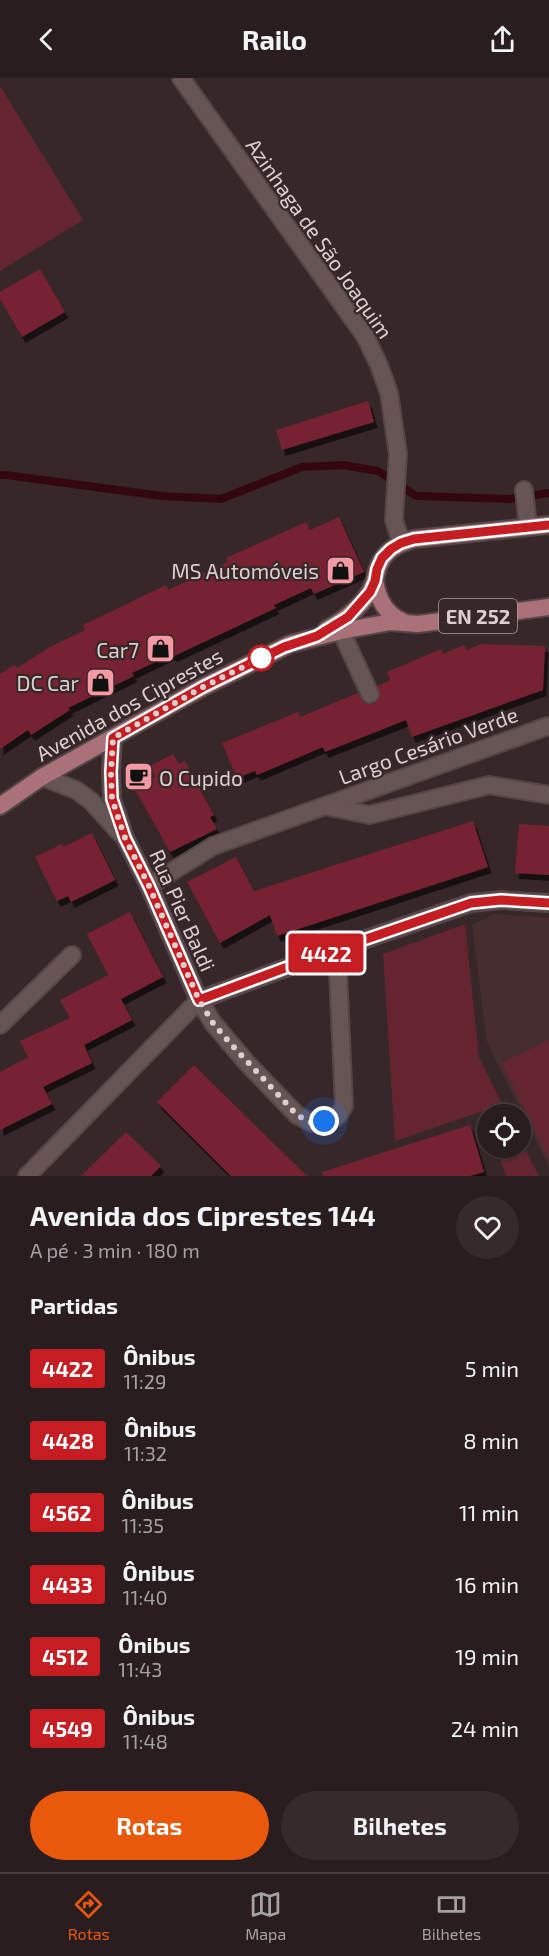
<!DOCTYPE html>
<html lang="pt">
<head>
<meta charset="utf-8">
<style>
	body { margin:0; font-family:"Exo 2",sans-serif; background:#362a2c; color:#f1f3f6; height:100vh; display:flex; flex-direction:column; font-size:22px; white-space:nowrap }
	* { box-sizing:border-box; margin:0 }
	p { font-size:20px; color:#a5a2a4 }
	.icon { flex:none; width:33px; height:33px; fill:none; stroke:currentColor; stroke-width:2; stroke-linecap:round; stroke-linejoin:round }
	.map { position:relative; height:1098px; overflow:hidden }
	.side { display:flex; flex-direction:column; background:#2a1d1f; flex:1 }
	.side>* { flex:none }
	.badge { padding:0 12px; border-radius:4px; font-size:21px; line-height:39px }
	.tools { position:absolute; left:477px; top:1026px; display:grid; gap:12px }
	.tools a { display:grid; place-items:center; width:54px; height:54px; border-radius:50%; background:#2a1d1f; box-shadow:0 2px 4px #0004,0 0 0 2px #463b3d; font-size:30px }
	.you { position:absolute; width:30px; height:30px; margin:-15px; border:4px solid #fff; border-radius:50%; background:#1a73e8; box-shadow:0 0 0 9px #1a73e833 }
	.map>.badge { position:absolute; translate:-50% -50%; box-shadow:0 0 0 3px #fff }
	h2 { padding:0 30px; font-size:22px; line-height:54px }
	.round { display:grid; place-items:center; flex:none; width:63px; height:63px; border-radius:32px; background:#362a2c }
	.head { display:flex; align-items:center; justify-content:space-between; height:102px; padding:0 30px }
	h1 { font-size:28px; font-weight:700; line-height:45px }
	.cta { display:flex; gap:12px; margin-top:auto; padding:12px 30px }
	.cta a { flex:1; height:69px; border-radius:36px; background:#ea580c; color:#fff; font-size:24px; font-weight:700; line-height:69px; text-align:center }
	.cta a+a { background:#362a2c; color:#f1f3f6 }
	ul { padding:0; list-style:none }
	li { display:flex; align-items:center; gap:18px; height:72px; padding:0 30px }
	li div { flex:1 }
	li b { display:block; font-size:22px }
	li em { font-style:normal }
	li .badge { min-width:66px; font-weight:700; text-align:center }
	header { display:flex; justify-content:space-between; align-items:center; height:78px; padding:0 30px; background:#2a1d1f; font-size:27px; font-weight:700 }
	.menu { display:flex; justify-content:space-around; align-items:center; height:84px; border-top:2px solid #463b3d; background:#2a1d1f; font-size:16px; color:#a5a2a4 }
	.menu a { display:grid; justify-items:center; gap:3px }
	.menu .selected { color:#ea580c }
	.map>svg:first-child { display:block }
	.built { fill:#462e30 }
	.green { fill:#652530 }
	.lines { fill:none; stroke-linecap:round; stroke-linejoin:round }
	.stream { stroke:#330610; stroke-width:8 }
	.building { fill:#762132; filter:url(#shadow) }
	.minor-casing { stroke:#544647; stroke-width:20 }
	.primary-casing { stroke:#544647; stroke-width:20 }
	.minor { stroke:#675455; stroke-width:16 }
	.primary { stroke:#ab7178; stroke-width:16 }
	.line-casing { stroke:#fff; stroke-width:14 }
	.line { stroke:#c61d23; stroke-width:9 }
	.walk { stroke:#dbd0d0; stroke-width:6; stroke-dasharray:0 10.8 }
	.stop-dot { fill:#fff; stroke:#c61d23; stroke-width:3 }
	.labels { text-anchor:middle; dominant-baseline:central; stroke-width:4.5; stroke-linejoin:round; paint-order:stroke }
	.shield { fill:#382729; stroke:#aa9d9e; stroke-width:1.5 }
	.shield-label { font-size:20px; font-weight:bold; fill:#dbd0d0 }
	.street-label { font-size:21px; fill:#dbd0d0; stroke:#382729 }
	.poi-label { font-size:21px; fill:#dbd0d0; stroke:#382729; text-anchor:end }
</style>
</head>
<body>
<header><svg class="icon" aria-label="back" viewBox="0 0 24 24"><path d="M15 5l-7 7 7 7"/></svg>Railo<svg class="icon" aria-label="share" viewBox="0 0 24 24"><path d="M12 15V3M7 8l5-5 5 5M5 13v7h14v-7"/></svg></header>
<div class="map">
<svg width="549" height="1098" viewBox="0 0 549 1098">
	<defs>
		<filter id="shadow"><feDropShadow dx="3.5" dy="6" stdDeviation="0" flood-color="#0009"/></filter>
	</defs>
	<rect width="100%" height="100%" fill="#382729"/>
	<!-- built -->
	<path class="built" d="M 494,836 L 549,840 L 549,1088 L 487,964 L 472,847 Z"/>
	<!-- green -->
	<g class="green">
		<path d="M 0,8 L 83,142 L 0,193 Z"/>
		<path d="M 465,846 L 479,979 L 507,1036 L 488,1036 L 487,1046 L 483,1033 L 395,1063 L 383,876 Z"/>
		<path d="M 549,962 L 549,1081 L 502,985 Z"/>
		<path d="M 521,1063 L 539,1098 L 506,1098 L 496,1070 L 520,1070 Z"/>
	</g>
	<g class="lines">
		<!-- stream -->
		<path class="stream" d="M 0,397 L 6,397 L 162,418 L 221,421 L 302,389 L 343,387 L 378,393 L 416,418 L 509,421 L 549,415"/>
	</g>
	<!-- building -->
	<g class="building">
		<path d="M 40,191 L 65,234 L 22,259 L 0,221 L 0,214 Z"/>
		<path d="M 368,323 L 374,344 L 282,372 L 276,352 Z"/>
		<path d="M 339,439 L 364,494 L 314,516 L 311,510 L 274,527 L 276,530 L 174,578 L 172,576 L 132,595 L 134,598 L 68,630 L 70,632 L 31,657 L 28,652 L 0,671 L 0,596 L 14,587 L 17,590 L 50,569 L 85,552 L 83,547 L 166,507 L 168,512 L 196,499 L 228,484 L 226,480 L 306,444 L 310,452 Z"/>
		<path d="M 481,566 L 545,568 L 543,612 L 412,659 L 406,642 L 325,674 L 323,669 L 257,697 L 255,693 L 237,700 L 222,665 L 298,634 L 300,639 L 358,615 L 364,625 L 374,626 L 378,622 L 380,618 L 378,608 L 390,602 L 387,594 L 441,571 L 443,576 L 464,567 L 467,572 Z"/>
		<path d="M 173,676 L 179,686 L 185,683 L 214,737 L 210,739 L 217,751 L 170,774 L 134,710 L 155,699 L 150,688 Z"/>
		<path d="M 473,743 L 488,789 L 277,858 L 270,837 L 220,865 L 187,804 L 236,779 L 254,813 Z"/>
		<path d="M 519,746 L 549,748 L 549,797 L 515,795 Z"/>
		<path d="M 92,755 L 115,802 L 71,824 L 68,818 L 57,823 L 35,779 L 62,766 L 63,769 Z"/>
		<path d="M 130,834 L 163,899 L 121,921 L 132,942 L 84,967 L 92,985 L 43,1009 L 52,1026 L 0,1052 L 0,994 L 28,979 L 20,963 L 70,940 L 60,922 L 108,897 L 87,856 Z"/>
		<path d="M 194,987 L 273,1065 L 307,1098 L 231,1098 L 157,1024 Z"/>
		<path d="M 470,1047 L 484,1094 L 470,1098 L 323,1098 L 322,1094 Z"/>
		<path d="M 126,1054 L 161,1088 L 151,1098 L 81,1098 Z"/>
	</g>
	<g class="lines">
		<defs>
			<g id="minor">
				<path d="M 181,0 L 365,258 L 379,287 L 389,315 L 398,376 L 394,442 L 401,464"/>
				<path d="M 524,412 L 528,448"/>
				<path d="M 341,553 L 370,616"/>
				<path d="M 113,660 L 111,694 L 112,721 L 125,760 L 149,808 L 199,922 L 213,945 L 246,984 L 297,1037 L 312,1045 L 337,1039 L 344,1028 L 337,871"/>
				<path d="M 42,699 L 76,712 L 91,723 L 120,755"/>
				<path d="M 325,728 L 369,737 L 489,707 L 549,717"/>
				<path d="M 149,808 L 213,768 L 548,648"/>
				<path d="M 0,947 L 72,877"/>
				<path d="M 27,1098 L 199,922 L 337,871 L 471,825 L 501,822 L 549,825"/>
			</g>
			<g id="primary">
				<path d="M 375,503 C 378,522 386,537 404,544"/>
				<path d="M 326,552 C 343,542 358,532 369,515 C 374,508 375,501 377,493 C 382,474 396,466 414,461 L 549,447"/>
				<path d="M 0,728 L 42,699 L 203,609 L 290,566 L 341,553 L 391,544 L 418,546 L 549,529"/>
			</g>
		</defs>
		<!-- minor casing -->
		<use href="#minor" class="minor-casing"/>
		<!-- primary casing -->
		<use href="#primary" class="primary-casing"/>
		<!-- minor -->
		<use href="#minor" class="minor"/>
		<!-- primary -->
		<use href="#primary" class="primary"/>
	</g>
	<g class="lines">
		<defs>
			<path id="line" d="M 549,447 L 414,461 L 401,465 L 391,471 L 382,480 L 377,491 L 375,503 L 370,514 L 348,539 L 317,558 L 284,569 L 203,609 L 113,660 L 111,694 L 112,721 L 125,760 L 149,808 L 199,922 L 317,878 L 471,825 L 501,822 L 549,825"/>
		</defs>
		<!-- line casing -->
		<use href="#line" class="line-casing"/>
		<!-- line -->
		<use href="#line" class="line"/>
		<!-- walk -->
		<path class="walk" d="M 261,580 L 203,609 L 113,660 L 111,694 L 112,721 L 125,760 L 149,808 L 199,922 L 213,945 L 230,965 L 297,1037 L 312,1045 L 324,1043"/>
	</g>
	<!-- icons -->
	<defs>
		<symbol id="shop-square" viewBox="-11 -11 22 22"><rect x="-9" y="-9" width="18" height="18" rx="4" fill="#f49aa4" stroke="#382729"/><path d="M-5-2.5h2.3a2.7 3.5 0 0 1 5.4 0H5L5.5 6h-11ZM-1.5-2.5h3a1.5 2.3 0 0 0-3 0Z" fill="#111"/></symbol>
		<symbol id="cafe-square" viewBox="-11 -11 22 22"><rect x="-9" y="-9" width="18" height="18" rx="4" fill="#f49aa4" stroke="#382729"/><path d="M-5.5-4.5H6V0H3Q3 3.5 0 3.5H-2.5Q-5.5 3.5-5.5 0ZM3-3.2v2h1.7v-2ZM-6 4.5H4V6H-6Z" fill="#111"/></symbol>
	</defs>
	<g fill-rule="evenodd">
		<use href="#shop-square" x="324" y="476" width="33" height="33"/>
		<use href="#shop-square" x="144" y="554" width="33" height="33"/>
		<use href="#shop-square" x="84" y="588" width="33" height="33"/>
		<use href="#cafe-square" x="122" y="682" width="33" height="33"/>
	</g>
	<!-- markers -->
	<circle class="stop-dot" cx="261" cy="580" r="12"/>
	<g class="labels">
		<!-- shield labels -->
		<rect class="shield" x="439" y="521" width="78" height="34" rx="4.5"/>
		<g class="shield-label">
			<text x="478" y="538">EN 252</text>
		</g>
		<!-- street labels -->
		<g class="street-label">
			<text transform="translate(320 160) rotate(55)">Azinhaga de São Joaquim</text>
			<text transform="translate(129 626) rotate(-29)">Avenida dos Ciprestes</text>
			<text transform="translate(428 667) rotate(-20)">Largo Cesário Verde</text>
			<text transform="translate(183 832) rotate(66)">Rua Pier Baldi</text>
		</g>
		<!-- poi labels -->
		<g class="poi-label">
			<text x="319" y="492">MS Automóveis</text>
			<text x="139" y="571">Car7</text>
			<text x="79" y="604">DC Car</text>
			<text x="159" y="699" text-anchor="start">O Cupido</text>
		</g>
	</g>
</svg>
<div class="tools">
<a><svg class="icon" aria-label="locate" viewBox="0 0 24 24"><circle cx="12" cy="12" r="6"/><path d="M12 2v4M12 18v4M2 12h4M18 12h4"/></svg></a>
</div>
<div class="you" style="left:324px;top:1043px"></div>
<b class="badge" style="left:326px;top:875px;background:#c61d23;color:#fff">4422</b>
</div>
<section class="side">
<div class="head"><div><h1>Avenida dos Ciprestes 144</h1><p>A pé · 3 min · 180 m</p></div><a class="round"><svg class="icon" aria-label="heart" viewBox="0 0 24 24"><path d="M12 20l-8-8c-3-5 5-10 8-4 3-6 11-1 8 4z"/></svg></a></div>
<h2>Partidas</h2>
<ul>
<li><span class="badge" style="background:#c61d23;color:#fff">4422</span><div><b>Ônibus</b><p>11:29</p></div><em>5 min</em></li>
<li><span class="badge" style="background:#c61d23;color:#fff">4428</span><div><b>Ônibus</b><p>11:32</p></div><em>8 min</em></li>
<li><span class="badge" style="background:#c61d23;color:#fff">4562</span><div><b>Ônibus</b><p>11:35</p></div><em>11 min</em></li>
<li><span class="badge" style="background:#c61d23;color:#fff">4433</span><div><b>Ônibus</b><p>11:40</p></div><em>16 min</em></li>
<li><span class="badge" style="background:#c61d23;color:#fff">4512</span><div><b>Ônibus</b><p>11:43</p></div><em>19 min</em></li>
<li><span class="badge" style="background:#c61d23;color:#fff">4549</span><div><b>Ônibus</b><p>11:48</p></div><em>24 min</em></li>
</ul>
<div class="cta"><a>Rotas</a><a>Bilhetes</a></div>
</section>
<nav class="menu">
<a class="selected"><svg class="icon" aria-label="directions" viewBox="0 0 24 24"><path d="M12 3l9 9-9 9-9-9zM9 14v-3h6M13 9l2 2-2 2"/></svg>Rotas</a>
<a><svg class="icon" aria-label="map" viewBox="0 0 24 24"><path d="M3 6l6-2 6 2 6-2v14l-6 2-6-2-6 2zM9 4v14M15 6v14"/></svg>Mapa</a>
<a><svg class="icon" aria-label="tickets" viewBox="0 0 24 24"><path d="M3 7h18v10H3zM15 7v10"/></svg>Bilhetes</a>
</nav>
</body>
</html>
